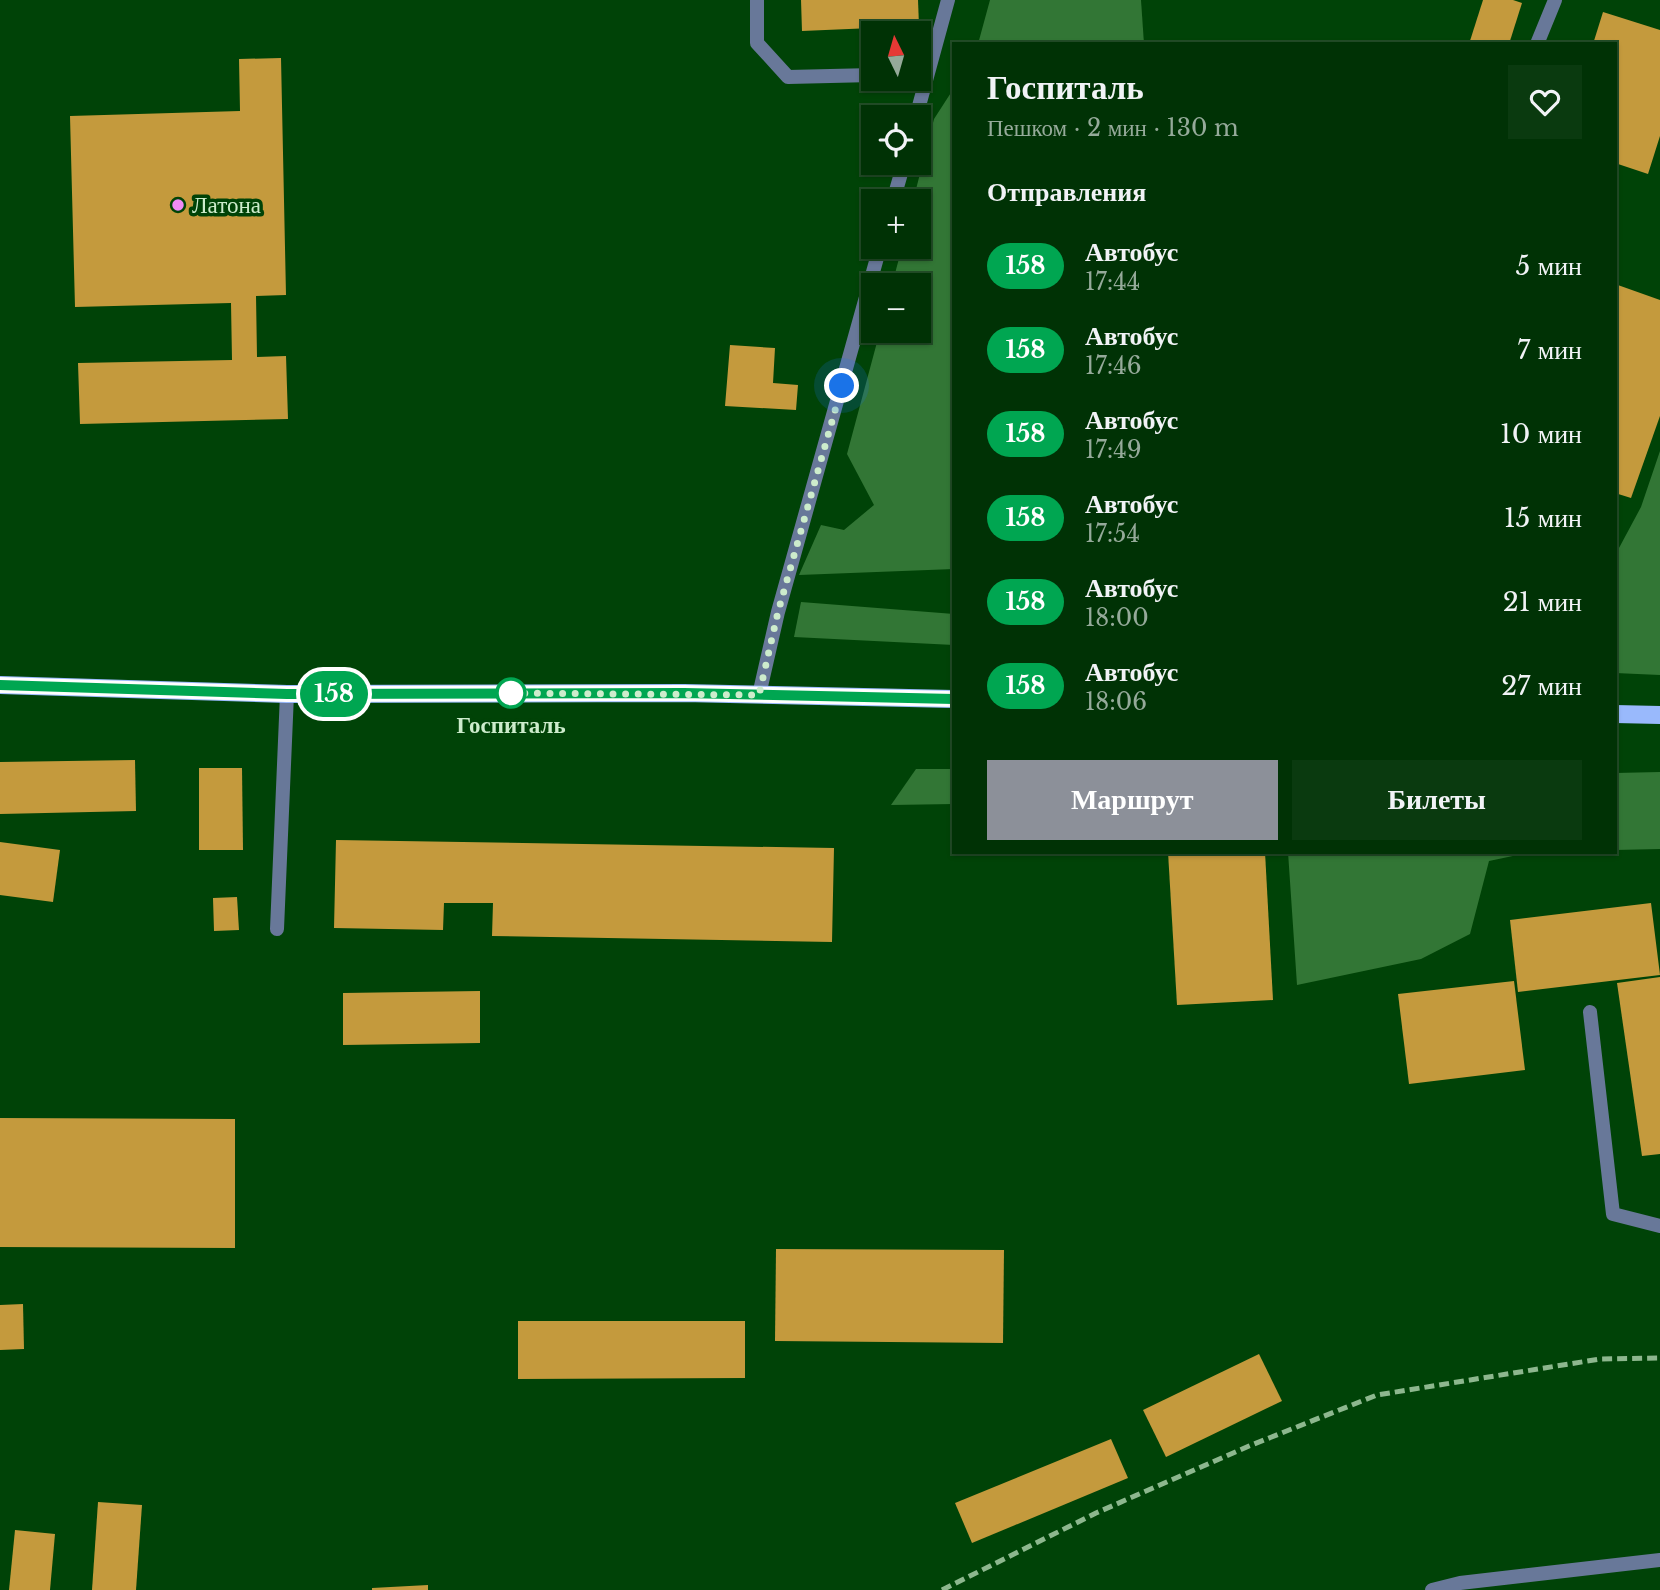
<!DOCTYPE html>
<html lang="ru">
<head>
<meta charset="utf-8">
<style>
	body { margin:0; font-family:"Libre Baskerville",serif; background:#0a3a0f; color:#f1f3f6; height:100vh; display:flex; flex-direction:column; font-size:26px; white-space:nowrap }
	* { box-sizing:border-box; margin:0 }
	p { font-size:23px; color:#95aa9a }
	.icon { flex:none; width:38px; height:38px; fill:none; stroke:currentColor; stroke-width:2; stroke-linecap:round; stroke-linejoin:round }
	.map { position:relative; flex:1; overflow:hidden }
	.side { position:absolute; left:952px; top:42px; width:665px; height:812px; display:flex; flex-direction:column; background:#003205; border-radius:0px; box-shadow:0 2px 5px #0004,0 0 0 2px #224d27 }
	.side>* { flex:none }
	.badge { padding:0 14px; border-radius:23px; font-size:24px; line-height:46px }
	.needle { width:46px; rotate:355deg }
	.tools { position:absolute; left:861px; top:21px; display:grid; gap:14px }
	.tools a { display:grid; place-items:center; width:70px; height:70px; border-radius:0px; background:#003205; box-shadow:0 2px 5px #0004,0 0 0 2px #224d27; font-size:35px }
	.you { position:absolute; width:35px; height:35px; margin:-18px; border:5px solid #fff; border-radius:50%; background:#1a73e8; box-shadow:0 0 0 10px #1a73e833 }
	.map>.badge { position:absolute; translate:-50% -50%; box-shadow:0 0 0 4px #fff }
	h2 { padding:0 35px; font-size:26px; line-height:63px }
	.round { display:grid; place-items:center; flex:none; width:74px; height:74px; border-radius:0px; background:#0a3a0f }
	.overview { display:flex; align-items:center; justify-content:space-between; height:119px; padding:0 35px }
	h1 { font-size:33px; font-weight:700; line-height:52px }
	.button { display:flex; gap:14px; margin-top:auto; padding:14px 35px }
	.button a { flex:1; height:80px; border-radius:0px; background:#8c9099; color:#fff; font-size:28px; font-weight:700; line-height:80px; text-align:center }
	.button a+a { background:#0a3a0f; color:#f1f3f6 }
	ul { padding:0; list-style:none }
	li { display:flex; align-items:center; gap:21px; height:84px; padding:0 35px }
	li div { flex:1 }
	li b { display:block; font-size:26px }
	li em { font-style:normal }
	li .badge { min-width:77px; font-weight:700; text-align:center }
	.map>svg:first-child { display:block }
	.forest { fill:#327635 }
	.building { fill:#c49a3d }
	.lines { fill:none; stroke-linecap:round; stroke-linejoin:round }
	.service { stroke:#687899; stroke-width:14 }
	.minor { stroke:#687899; stroke-width:14 }
	.primary { stroke:#99b9fc; stroke-width:18 }
	.rail { stroke:#8db78e; stroke-width:5; stroke-dasharray:10 5; stroke-linecap:butt }
	.line-casing { stroke:#fff; stroke-width:16 }
	.line { stroke:#00a651; stroke-width:10 }
	.walk { stroke:#cdeccc; stroke-width:7; stroke-dasharray:0 12.6 }
	.poi-dot { fill:#ef8bf7; stroke:#004307; stroke-width:2.5 }
	.stop-dot { fill:#fff; stroke:#00a651; stroke-width:3.5 }
	.labels { text-anchor:middle; dominant-baseline:central; stroke-width:7; stroke-linejoin:round; paint-order:stroke }
	.poi-label { font-size:23px; fill:#cdeccc; stroke:#004307; text-anchor:start }
	.stop-label { font-size:23px; font-weight:bold; fill:#cdeccc; stroke:#004307 }
</style>
</head>
<body>
<div class="map">
<svg width="1660" height="1590" viewBox="0 0 1660 1590">
	<rect width="100%" height="100%" fill="#004307"/>
	<!-- forest -->
	<g class="forest">
		<path d="M 990,0 L 1141,0 L 1144,44 L 978,44 Z"/>
		<path d="M 954,88 L 954,569 L 799,575 L 821,525 L 844,530 L 874,505 L 847,454 L 880,331 L 919,331 L 919,285 L 892,285 L 902,247 L 919,247 L 919,201 L 913,201 L 934,119 Z"/>
		<path d="M 1660,451 L 1660,675 L 1615,673 L 1615,548 L 1619,548 L 1641,507 Z"/>
		<path d="M 801,602 L 954,614 L 954,645 L 794,637 Z"/>
		<path d="M 916,769 L 954,769 L 954,804 L 891,805 Z"/>
		<path d="M 1660,772 L 1660,849 L 1615,850 L 1615,773 Z"/>
		<path d="M 1288,852 L 1532,852 L 1489,861 L 1470,934 L 1421,959 L 1297,985 Z"/>
	</g>
	<!-- building -->
	<g class="building">
		<path d="M 801,0 L 918,0 L 919,26 L 802,31 Z"/>
		<path d="M 1483,0 L 1513,0 L 1522,3 L 1509,44 L 1469,44 Z"/>
		<path d="M 1603,12 L 1660,30 L 1660,136 L 1648,174 L 1615,163 L 1615,44 L 1593,44 Z"/>
		<path d="M 281,58 L 286,295 L 256,296 L 257,357 L 286,356 L 288,419 L 80,424 L 78,363 L 232,360 L 231,303 L 75,307 L 70,116 L 240,111 L 239,59 Z"/>
		<path d="M 1615,284 L 1660,300 L 1660,416 L 1631,498 L 1615,493 Z"/>
		<path d="M 730,345 L 775,348 L 773,383 L 798,385 L 796,410 L 725,406 Z"/>
		<path d="M 135,760 L 136,811 L 0,814 L 0,762 Z"/>
		<path d="M 199,768 L 242,768 L 243,850 L 199,850 Z"/>
		<path d="M 336,840 L 834,848 L 832,942 L 492,936 L 493,903 L 444,903 L 443,930 L 334,928 Z"/>
		<path d="M 0,842 L 60,850 L 53,902 L 0,895 Z"/>
		<path d="M 1168,852 L 1265,852 L 1273,1000 L 1177,1005 Z"/>
		<path d="M 237,897 L 239,930 L 214,931 L 213,898 Z"/>
		<path d="M 1651,903 L 1660,975 L 1518,992 L 1510,920 Z"/>
		<path d="M 1660,977 L 1660,1154 L 1642,1156 L 1617,983 Z"/>
		<path d="M 1514,981 L 1525,1070 L 1409,1084 L 1398,994 Z"/>
		<path d="M 480,991 L 480,1043 L 343,1045 L 343,993 Z"/>
		<path d="M 0,1118 L 235,1119 L 235,1248 L 0,1247 Z"/>
		<path d="M 776,1249 L 1004,1250 L 1003,1343 L 775,1341 Z"/>
		<path d="M 23,1304 L 24,1349 L 0,1350 L 0,1305 Z"/>
		<path d="M 518,1321 L 745,1321 L 745,1378 L 518,1379 Z"/>
		<path d="M 1259,1354 L 1282,1401 L 1166,1457 L 1143,1410 Z"/>
		<path d="M 1111,1439 L 1128,1478 L 972,1543 L 955,1503 Z"/>
		<path d="M 98,1502 L 142,1505 L 136,1590 L 92,1590 Z"/>
		<path d="M 15,1530 L 55,1534 L 50,1590 L 9,1590 Z"/>
		<path d="M 428,1585 L 428,1590 L 372,1590 L 372,1588 Z"/>
	</g>
	<g class="lines">
		<!-- service -->
		<g class="service">
			<path d="M 757,0 L 757,43 L 788,77 L 873,75"/>
			<path d="M 1537,44 L 1555,0"/>
			<path d="M 916,117 L 948,0"/>
			<path d="M 893,201 L 904,163"/>
			<path d="M 759,695 L 778,612 L 880,247"/>
			<path d="M 277,929 L 287,694"/>
			<path d="M 1590,1012 L 1613,1214 L 1660,1226"/>
		</g>
		<!-- minor -->
		<path class="minor" d="M 1432,1590 L 1460,1583 L 1660,1560"/>
		<!-- primary -->
		<g class="primary">
			<path d="M 0,685 L 287,694 L 684,693 L 954,699"/>
			<path d="M 1615,714 L 1660,715"/>
		</g>
		<!-- rail -->
		<path class="rail" d="M 942,1590 L 1096,1513 L 1249,1446 L 1377,1395 L 1600,1359 L 1660,1358"/>
	</g>
	<g class="lines">
		<defs>
			<path id="line" d="M 0,685 L 287,694 L 684,693 L 954,699"/>
		</defs>
		<!-- line casing -->
		<use href="#line" class="line-casing"/>
		<!-- line -->
		<use href="#line" class="line"/>
		<!-- walk -->
		<path class="walk" d="M 511,693 L 499,693 L 759,695 L 778,612 L 842,386"/>
	</g>
	<!-- markers -->
	<circle class="poi-dot" cx="178" cy="205" r="7"/>
	<circle class="stop-dot" cx="511" cy="693" r="14"/>
	<g class="labels">
		<!-- poi labels -->
		<g class="poi-label">
			<text x="192" y="205">Латона</text>
		</g>
		<!-- stop labels -->
		<g class="stop-label">
			<text x="511" y="725">Госпиталь</text>
		</g>
	</g>
</svg>
<div class="tools">
<a><svg class="needle" viewBox="-14 -14 28 28"><path d="M0-13l5 13h-10z" fill="#e53935"/><path d="M0 13l5-13h-10z" fill="#95aa9a"/></svg></a>
<a><svg class="icon" aria-label="locate" viewBox="0 0 24 24"><circle cx="12" cy="12" r="6"/><path d="M12 2v4M12 18v4M2 12h4M18 12h4"/></svg></a>
<a>+</a>
<a>−</a>
</div>
<div class="you" style="left:842px;top:386px"></div>
<b class="badge" style="left:334px;top:694px;background:#00a651;color:#fff">158</b>
<section class="side">
<div class="overview"><div><h1>Госпиталь</h1><p>Пешком · 2 мин · 130 m</p></div><a class="round"><svg class="icon" aria-label="heart" viewBox="0 0 24 24"><path d="M12 20l-8-8c-3-5 5-10 8-4 3-6 11-1 8 4z"/></svg></a></div>
<h2>Отправления</h2>
<ul>
<li><span class="badge" style="background:#00a651;color:#fff">158</span><div><b>Автобус</b><p>17:44</p></div><em>5 мин</em></li>
<li><span class="badge" style="background:#00a651;color:#fff">158</span><div><b>Автобус</b><p>17:46</p></div><em>7 мин</em></li>
<li><span class="badge" style="background:#00a651;color:#fff">158</span><div><b>Автобус</b><p>17:49</p></div><em>10 мин</em></li>
<li><span class="badge" style="background:#00a651;color:#fff">158</span><div><b>Автобус</b><p>17:54</p></div><em>15 мин</em></li>
<li><span class="badge" style="background:#00a651;color:#fff">158</span><div><b>Автобус</b><p>18:00</p></div><em>21 мин</em></li>
<li><span class="badge" style="background:#00a651;color:#fff">158</span><div><b>Автобус</b><p>18:06</p></div><em>27 мин</em></li>
</ul>
<div class="button"><a>Маршрут</a><a>Билеты</a></div>
</section>
</div>
</body>
</html>
